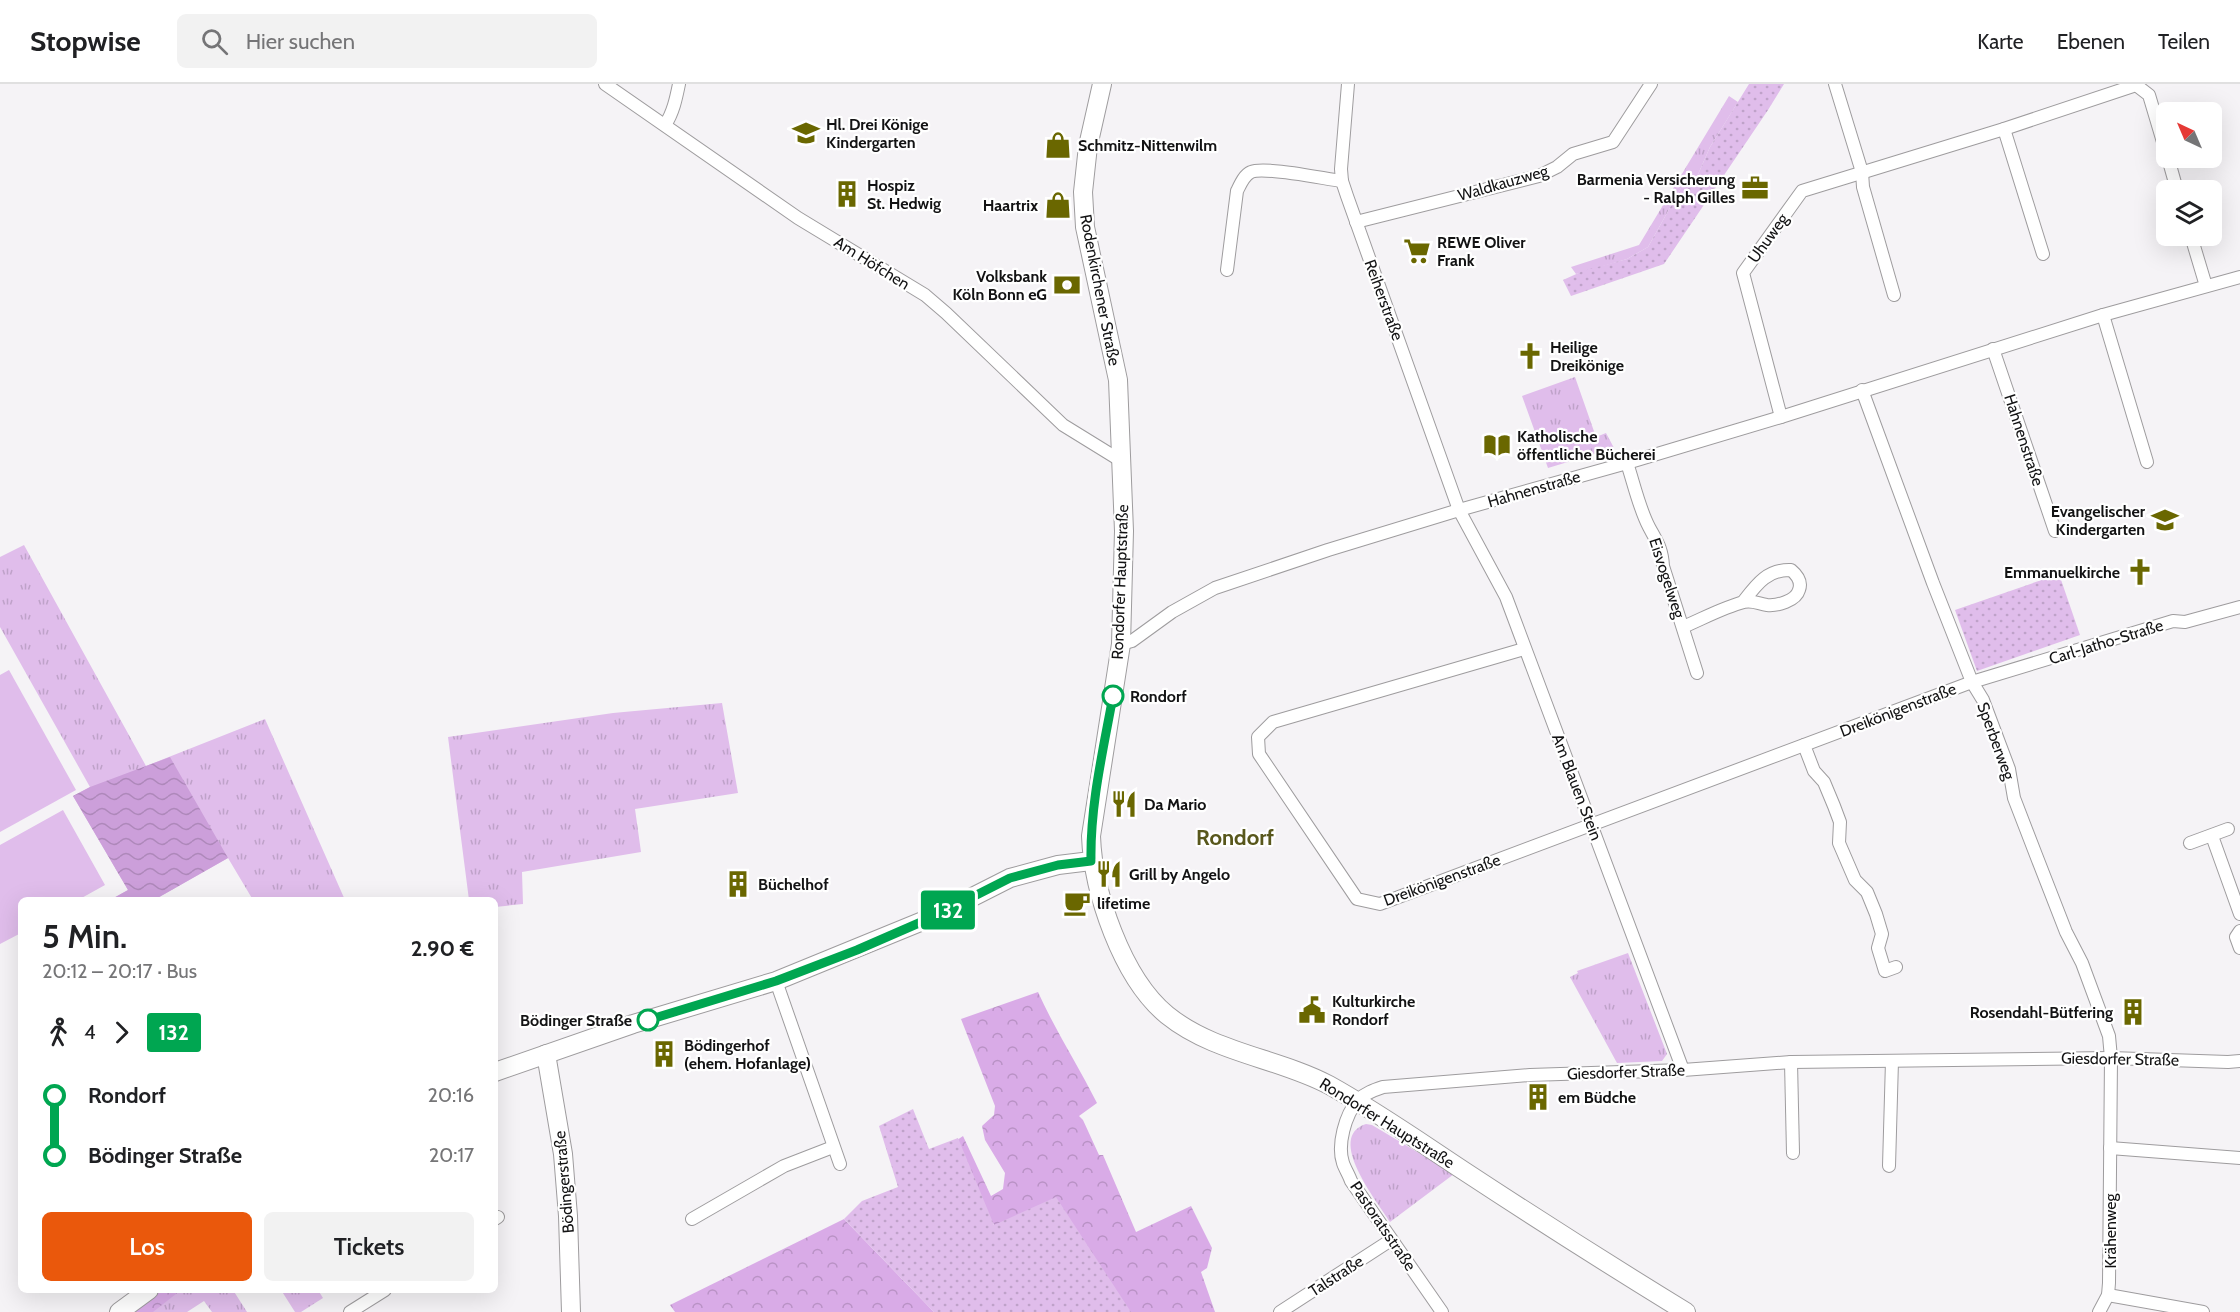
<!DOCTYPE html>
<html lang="de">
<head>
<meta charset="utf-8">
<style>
	body { margin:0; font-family:Cabin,sans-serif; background:#f2f2f2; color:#202124; height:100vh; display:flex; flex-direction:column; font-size:22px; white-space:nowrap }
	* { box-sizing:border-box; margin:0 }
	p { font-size:20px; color:#757577 }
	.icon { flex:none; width:33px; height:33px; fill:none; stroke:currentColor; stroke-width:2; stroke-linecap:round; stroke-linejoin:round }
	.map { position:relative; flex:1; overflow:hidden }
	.panel { position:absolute; left:18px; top:813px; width:480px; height:396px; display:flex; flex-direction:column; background:#fff; border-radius:9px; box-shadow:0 6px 24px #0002 }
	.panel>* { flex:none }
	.badge { padding:0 12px; border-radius:4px; font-size:21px; line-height:39px }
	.needle { width:39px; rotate:316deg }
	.fabs { position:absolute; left:2156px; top:18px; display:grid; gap:12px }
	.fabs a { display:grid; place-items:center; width:66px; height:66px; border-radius:9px; background:#fff; box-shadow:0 6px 24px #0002; font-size:30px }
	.map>.badge { position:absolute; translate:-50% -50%; box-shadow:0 0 0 3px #fff }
	.legs { display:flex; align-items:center; gap:9px; height:66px; padding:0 24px; font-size:20px }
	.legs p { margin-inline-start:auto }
	.head { display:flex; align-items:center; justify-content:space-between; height:102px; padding:0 24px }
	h1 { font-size:33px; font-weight:600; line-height:45px }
	.action { display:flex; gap:12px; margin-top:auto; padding:12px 24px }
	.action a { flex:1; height:69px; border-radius:9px; background:#ea580c; color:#fff; font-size:24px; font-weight:600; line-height:69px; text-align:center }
	.action a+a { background:#f2f2f2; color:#202124 }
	ul { padding:0 24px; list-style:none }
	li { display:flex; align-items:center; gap:21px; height:60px; font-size:22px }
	li i { display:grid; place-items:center; width:9px; height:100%; margin:0 8px; background:currentColor }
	li i::after { content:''; width:15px; height:15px; margin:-8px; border:4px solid; border-radius:50%; background:#fff }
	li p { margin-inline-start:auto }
	li:first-child i { background:linear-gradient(#0000 50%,currentColor 0) }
	li:last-child i { background:linear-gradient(currentColor 50%,#0000 0) }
	header { display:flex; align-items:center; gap:36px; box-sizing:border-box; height:84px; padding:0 30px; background:#fff; border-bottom:2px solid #e0e0e0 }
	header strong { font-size:28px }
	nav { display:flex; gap:33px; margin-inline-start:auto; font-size:21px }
	.search { width:420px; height:54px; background:#f2f2f2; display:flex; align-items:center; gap:15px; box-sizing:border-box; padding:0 21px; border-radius:9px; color:#757577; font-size:22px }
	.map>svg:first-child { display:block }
	.grass { fill:url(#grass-tufts) }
	.forest { fill:url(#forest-crowns) }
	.park { fill:url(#park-dots) }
	.garden { fill:#e0bdeb }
	.water { fill:url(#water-waves) }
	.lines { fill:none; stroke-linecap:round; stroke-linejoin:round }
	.street-casing { stroke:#9e9c9e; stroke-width:14 }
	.secondary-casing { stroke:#9e9c9e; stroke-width:20 }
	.street { stroke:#fff; stroke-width:12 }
	.secondary { stroke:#fff; stroke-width:18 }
	.line-1-casing { stroke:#fff; stroke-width:14 }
	.line-1 { stroke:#00a651; stroke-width:9 }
	.stop-1-dot { fill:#fff; stroke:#00a651; stroke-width:3 }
	.labels { text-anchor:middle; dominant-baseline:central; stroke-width:4.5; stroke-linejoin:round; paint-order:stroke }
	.poi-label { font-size:16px; font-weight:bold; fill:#131314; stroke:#fff; text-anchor:start }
	.street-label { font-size:16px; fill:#131314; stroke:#fff }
	.stop-label { font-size:16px; font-weight:bold; fill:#131314; stroke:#fff; text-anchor:start }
	.district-label { font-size:22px; font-weight:bold; fill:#58571c; stroke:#fff }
</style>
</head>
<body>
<header>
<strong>Stopwise</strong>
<div class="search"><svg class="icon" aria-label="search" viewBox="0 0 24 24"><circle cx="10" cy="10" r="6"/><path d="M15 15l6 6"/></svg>Hier suchen</div>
<nav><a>Karte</a><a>Ebenen</a><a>Teilen</a></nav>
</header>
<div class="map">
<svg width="2240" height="1228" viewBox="0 0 2240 1228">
	<defs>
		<pattern id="grass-tufts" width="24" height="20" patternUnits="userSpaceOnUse" patternTransform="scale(1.5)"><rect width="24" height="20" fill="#e0bdeb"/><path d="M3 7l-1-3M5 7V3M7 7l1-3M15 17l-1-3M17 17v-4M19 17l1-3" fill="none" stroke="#bfa2c9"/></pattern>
		<pattern id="forest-crowns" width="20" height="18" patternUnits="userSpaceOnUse" patternTransform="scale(1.5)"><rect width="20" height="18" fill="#d9abe7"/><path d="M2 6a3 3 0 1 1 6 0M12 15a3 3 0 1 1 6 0" fill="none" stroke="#b992c5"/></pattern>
		<pattern id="park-dots" width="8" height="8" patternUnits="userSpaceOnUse" patternTransform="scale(1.5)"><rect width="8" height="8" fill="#e0bdeb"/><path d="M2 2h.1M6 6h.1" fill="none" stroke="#bfa2c9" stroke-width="1.8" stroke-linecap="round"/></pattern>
		<pattern id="water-waves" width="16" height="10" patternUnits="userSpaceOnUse" patternTransform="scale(1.5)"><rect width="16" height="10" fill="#cc9fda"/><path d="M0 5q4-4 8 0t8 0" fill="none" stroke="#ae88ba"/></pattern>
	</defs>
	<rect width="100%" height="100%" fill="#f5f3f6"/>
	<!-- grass -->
	<g class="grass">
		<path d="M 1729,12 L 1738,18 L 1710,63 L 1696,95 L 1681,104 L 1648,163 L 1627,175 L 1576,190 L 1571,183 L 1639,161 Z"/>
		<path d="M 1575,293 L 1596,353 L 1606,349 L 1614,364 L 1548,384 L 1522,312 Z"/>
		<path d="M 24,461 L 146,682 L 265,635 L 345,816 L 253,816 L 228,774 L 154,816 L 110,816 L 128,806 L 73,712 L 90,703 L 0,543 L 0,473 Z"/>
		<path d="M 722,619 L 738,709 L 635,725 L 641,768 L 522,788 L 523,820 L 495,823 L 495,816 L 469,816 L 448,653 L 613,629 Z"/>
		<path d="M 1628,869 L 1667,970 L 1662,977 L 1617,979 L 1570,893 L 1578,889 L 1577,887 Z"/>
		<path d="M 1366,1040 L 1372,1041 L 1454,1090 L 1390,1138 C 1377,1117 1325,1053 1366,1040 Z"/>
		<path d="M 157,1206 L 233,1206 L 247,1228 L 212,1228 L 204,1217 L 187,1228 L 127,1228 Z"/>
		<path d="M 281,1206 L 318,1206 L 323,1214 L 301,1228 L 295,1228 Z"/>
	</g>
	<!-- forest -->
	<g class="forest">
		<path d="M 1038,908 C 1055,946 1078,981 1097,1019 L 1079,1032 L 1083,1036 L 1099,1071 L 1103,1071 L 1136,1148 L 1191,1122 L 1212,1164 L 1207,1184 L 1201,1188 L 1215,1228 L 1113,1228 L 997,1144 L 982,1126 L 947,1063 L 963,1052 L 991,1112 L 1003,1105 L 1005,1089 L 985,1056 L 982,1042 L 994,1031 L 995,1022 L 961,935 Z"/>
		<path d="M 844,1135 L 934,1228 L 675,1228 L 670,1221 Z"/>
		<path d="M 157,1206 L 181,1206 L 153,1228 L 127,1228 Z"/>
	</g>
	<!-- park -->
	<g class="park">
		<path d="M 1749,0 L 1784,0 L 1768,26 L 1664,180 L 1571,212 L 1563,196 L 1583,187 L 1627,175 L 1648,163 L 1681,104 L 1696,95 L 1710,63 Z"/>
		<path d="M 2059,490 L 2080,551 L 1977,587 L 1955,526 Z"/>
		<path d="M 913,1025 L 929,1065 L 958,1054 L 994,1141 L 1056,1113 L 1131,1228 L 934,1228 L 844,1135 L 862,1117 L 898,1103 L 879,1042 Z"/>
	</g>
	<!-- garden -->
	<g class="garden">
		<path d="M 9,586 L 76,706 L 0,748 L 0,591 Z"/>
		<path d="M 63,726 L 105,801 L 78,816 L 21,816 L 21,849 L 0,860 L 0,761 Z"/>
	</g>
	<!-- water -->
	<path class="water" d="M 170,673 L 228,774 L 154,816 L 110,816 L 128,806 L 73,712 L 90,703 Z"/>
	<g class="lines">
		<defs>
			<g id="street">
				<path d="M 605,0 L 798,134 L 925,211 L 946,229 L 1063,341 L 1123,378"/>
				<path d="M 1348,0 L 1341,85 L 1342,97 L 1347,112 L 1459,426 L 1506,513 L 1683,986"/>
				<path d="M 1835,0 L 1862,88 L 1863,103 L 1894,211"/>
				<path d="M 665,41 C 673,29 676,15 679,0"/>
				<path d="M 2004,45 L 2043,170"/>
				<path d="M 2168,74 L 2177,106"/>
				<path d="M 1356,138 L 1539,92 L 1557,83 L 1573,70 L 1613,58 L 1651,0"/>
				<path d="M 2191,152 L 2206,202"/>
				<path d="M 1227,186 L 1237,107 C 1240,101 1244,91 1251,88 C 1264,82 1325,95 1342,97"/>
				<path d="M 2103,231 L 2147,378"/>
				<path d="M 1993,265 L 2055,447"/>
				<path d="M 1862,306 L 1933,499 L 1972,598 L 1983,616 L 2009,685 L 2014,714 L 2036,771 L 2066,848 L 2082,879 L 2109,952 L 2111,974 L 2109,1199 L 2108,1211 L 2099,1228"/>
				<path d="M 1781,333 L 1743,189 L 1802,107 L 2004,45 L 2136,1 L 2149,11 L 2166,68"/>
				<path d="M 1627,379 C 1634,400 1639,424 1649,443 C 1657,458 1662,464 1663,482 L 1697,589"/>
				<path d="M 1683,543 C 1702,535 1724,523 1744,518 C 1753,516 1759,520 1767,521 C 1777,522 1796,517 1799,506 C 1802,498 1797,491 1791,486 C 1767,485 1756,501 1743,518"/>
				<path d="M 1121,560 L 1132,557 L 1172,528 L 1215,504 L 1328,466 L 1459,426 L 1627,379 L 1781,333 L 2103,231 L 2240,193"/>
				<path d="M 1524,565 L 1273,638 L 1258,653 L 1259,670 L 1357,815 L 1380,820 L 1972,598 L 2173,537 L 2185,538 L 2240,523"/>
				<path d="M 1804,661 L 1814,687 L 1824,698 L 1834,722 L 1840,738 L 1839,759 L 1855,796 L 1867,808 L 1876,830 L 1882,850 L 1878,864 L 1885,887 L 1896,883"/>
				<path d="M 2212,752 L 2240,830"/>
				<path d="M 2190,759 L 2228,745"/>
				<path d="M 2240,847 L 2236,853 L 2240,864"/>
				<path d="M 776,897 L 840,1080"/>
				<path d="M 1791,978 L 1793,1069"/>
				<path d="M 2110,1064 L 2240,1074"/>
				<path d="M 1889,1082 L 1892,977"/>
				<path d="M 495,1135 L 498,1133"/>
				<path d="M 692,1135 L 784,1082 L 833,1063"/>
				<path d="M 2108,1211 L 2203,1228"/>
				<path d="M 350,1228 L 385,1206"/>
				<path d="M 1280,1228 L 1391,1156"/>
				<path d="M 1442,1228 L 1351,1097 C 1349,1091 1345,1085 1343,1079 C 1337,1061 1345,1031 1358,1016 C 1365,1009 1374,1006 1383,1003 L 1530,991 L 1683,986 L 1791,978 L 2111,974 L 2228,978 L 2240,977"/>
			</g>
			<g id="secondary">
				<path d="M 1102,0 L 1088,62 L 1083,108 L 1085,143 L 1118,296 L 1124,447 L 1121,560 L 1091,752 C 1093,808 1122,894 1167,931 C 1214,969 1278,974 1329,1001 C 1376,1027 1420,1058 1464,1087 C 1537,1135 1611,1182 1686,1228"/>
				<path d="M 546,970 L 563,1070 L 568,1132 L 571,1228"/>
				<path d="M 495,988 L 633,940 L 776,897 L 935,832 L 1010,794 L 1058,781 L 1091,777"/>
				<path d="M 119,1228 L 149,1206"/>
			</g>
		</defs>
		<!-- street casing -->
		<use href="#street" class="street-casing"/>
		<!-- secondary casing -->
		<use href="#secondary" class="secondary-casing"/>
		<!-- street -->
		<use href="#street" class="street"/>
		<!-- secondary -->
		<use href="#secondary" class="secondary"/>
	</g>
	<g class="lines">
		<defs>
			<path id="line-1" d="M 648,936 L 776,897 L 857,866 L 935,832 L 1010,794 L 1058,781 L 1091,777 C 1090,721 1103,667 1113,612"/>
		</defs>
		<!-- line-1 casing -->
		<use href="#line-1" class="line-1-casing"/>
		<!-- line-1 -->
		<use href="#line-1" class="line-1"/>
	</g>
	<!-- icons -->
	<defs>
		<symbol id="school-bare" viewBox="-9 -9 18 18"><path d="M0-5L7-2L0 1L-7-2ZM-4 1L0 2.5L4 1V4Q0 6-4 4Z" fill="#6a6700" stroke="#fff" stroke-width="2.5" paint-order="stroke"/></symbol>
		<symbol id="shop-bare" viewBox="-9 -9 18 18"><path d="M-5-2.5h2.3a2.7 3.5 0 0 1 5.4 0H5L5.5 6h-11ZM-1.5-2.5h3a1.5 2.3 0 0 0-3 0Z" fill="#6a6700" stroke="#fff" stroke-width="2.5" paint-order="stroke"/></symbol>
		<symbol id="office-bare" viewBox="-9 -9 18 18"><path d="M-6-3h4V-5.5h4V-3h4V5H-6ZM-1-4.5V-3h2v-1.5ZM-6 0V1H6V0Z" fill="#6a6700" stroke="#fff" stroke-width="2.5" paint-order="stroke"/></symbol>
		<symbol id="building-bare" viewBox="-9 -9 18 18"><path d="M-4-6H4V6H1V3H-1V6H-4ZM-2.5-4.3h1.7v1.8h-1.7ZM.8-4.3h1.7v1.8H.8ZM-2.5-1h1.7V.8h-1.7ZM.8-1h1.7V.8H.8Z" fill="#6a6700" stroke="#fff" stroke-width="2.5" paint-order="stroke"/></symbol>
		<symbol id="supermarket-bare" viewBox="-9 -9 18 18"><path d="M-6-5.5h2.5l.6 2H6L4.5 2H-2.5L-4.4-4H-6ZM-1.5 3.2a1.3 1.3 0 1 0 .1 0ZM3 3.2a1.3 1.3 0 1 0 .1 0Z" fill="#6a6700" stroke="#fff" stroke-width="2.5" paint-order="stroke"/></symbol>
		<symbol id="bank-bare" viewBox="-9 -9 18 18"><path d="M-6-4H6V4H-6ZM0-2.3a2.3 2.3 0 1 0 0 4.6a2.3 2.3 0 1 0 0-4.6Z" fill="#6a6700" stroke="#fff" stroke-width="2.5" paint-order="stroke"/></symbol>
		<symbol id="church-bare" viewBox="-9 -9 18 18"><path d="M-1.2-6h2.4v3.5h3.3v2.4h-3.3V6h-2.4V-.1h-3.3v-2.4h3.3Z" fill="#6a6700" stroke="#fff" stroke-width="2.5" paint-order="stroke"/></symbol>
		<symbol id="library-bare" viewBox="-9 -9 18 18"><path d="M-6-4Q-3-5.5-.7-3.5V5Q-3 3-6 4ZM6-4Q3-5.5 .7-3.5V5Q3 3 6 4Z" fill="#6a6700" stroke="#fff" stroke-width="2.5" paint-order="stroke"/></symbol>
		<symbol id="restaurant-bare" viewBox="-9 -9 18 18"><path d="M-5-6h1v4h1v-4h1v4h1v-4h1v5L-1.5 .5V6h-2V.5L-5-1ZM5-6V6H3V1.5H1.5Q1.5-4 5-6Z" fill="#6a6700" stroke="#fff" stroke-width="2.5" paint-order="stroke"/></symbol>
		<symbol id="cafe-bare" viewBox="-9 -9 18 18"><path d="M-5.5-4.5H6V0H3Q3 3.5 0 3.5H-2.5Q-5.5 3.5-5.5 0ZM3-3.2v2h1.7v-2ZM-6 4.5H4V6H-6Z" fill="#6a6700" stroke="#fff" stroke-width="2.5" paint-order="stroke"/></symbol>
		<symbol id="civic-bare" viewBox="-9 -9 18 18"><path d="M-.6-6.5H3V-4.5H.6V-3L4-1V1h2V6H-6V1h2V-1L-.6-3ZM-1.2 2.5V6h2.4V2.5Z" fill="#6a6700" stroke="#fff" stroke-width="2.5" paint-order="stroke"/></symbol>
	</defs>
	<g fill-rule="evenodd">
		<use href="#school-bare" x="787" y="30" width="38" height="38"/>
		<use href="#shop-bare" x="1039" y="42" width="38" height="38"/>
		<use href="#office-bare" x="1736" y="85" width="38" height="38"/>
		<use href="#building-bare" x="828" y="91" width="38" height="38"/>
		<use href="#shop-bare" x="1039" y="102" width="38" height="38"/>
		<use href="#supermarket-bare" x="1398" y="148" width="38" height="38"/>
		<use href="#bank-bare" x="1048" y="182" width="38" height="38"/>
		<use href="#church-bare" x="1511" y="253" width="38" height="38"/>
		<use href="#library-bare" x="1478" y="342" width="38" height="38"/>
		<use href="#school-bare" x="2146" y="417" width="38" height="38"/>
		<use href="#church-bare" x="2121" y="469" width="38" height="38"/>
		<use href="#restaurant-bare" x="1105" y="701" width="38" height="38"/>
		<use href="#restaurant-bare" x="1090" y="771" width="38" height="38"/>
		<use href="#building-bare" x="719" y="781" width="38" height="38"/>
		<use href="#cafe-bare" x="1058" y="800" width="38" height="38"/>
		<use href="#civic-bare" x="1293" y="907" width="38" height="38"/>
		<use href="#building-bare" x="2114" y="909" width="38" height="38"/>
		<use href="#building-bare" x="645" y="951" width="38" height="38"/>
		<use href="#building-bare" x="1519" y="994" width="38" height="38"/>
	</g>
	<!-- markers -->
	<g class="stop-1-dot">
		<circle cx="1113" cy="612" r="10"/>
		<circle cx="648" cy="936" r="10"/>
	</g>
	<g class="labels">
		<!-- poi labels -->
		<g class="poi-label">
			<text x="826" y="40">Hl. Drei Könige<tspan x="826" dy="18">Kindergarten</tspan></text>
			<text x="1078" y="61">Schmitz-Nittenwilm</text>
			<text x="1735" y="95" text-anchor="end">Barmenia Versicherung<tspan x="1735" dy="18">- Ralph Gilles</tspan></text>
			<text x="867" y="101">Hospiz<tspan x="867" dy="18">St. Hedwig</tspan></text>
			<text x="1038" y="121" text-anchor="end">Haartrix</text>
			<text x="1437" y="158">REWE Oliver<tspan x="1437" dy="18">Frank</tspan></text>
			<text x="1047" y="192" text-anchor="end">Volksbank<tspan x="1047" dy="18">Köln Bonn eG</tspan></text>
			<text x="1550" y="263">Heilige<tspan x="1550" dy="18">Dreikönige</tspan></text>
			<text x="1517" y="352">Katholische<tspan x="1517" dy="18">öffentliche Bücherei</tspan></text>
			<text x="2145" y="427" text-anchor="end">Evangelischer<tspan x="2145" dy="18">Kindergarten</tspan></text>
			<text x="2120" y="488" text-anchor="end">Emmanuelkirche</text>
			<text x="1144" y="720">Da Mario</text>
			<text x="1129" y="790">Grill by Angelo</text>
			<text x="758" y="800">Büchelhof</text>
			<text x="1097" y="819">lifetime</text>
			<text x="1332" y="917">Kulturkirche<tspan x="1332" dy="18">Rondorf</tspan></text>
			<text x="2113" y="928" text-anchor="end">Rosendahl-Bütfering</text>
			<text x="684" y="961">Bödingerhof<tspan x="684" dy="18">(ehem. Hofanlage)</tspan></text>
			<text x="1558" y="1013">em Büdche</text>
		</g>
		<!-- street labels -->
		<g class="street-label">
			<text transform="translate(1503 99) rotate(-16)">Waldkauzweg</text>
			<text transform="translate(1768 154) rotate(-54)">Uhuweg</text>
			<text transform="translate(872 179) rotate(32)">Am Höfchen</text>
			<text transform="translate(1100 206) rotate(79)">Rodenkirchener Straße</text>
			<text transform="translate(1384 216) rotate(70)">Reiherstraße</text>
			<text transform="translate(2024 356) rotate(72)">Hahnenstraße</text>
			<text transform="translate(1534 405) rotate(-16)">Hahnenstraße</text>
			<text transform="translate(1667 494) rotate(72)">Eisvogelweg</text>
			<text transform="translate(1120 498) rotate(-88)">Rondorfer Hauptstraße</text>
			<text transform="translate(2106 558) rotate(-17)">Carl-Jatho-Straße</text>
			<text transform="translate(1898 626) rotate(-21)">Dreikönigenstraße</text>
			<text transform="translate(1996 657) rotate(70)">Sperberweg</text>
			<text transform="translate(1577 703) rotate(69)">Am Blauen Stein</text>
			<text transform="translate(1442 796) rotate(-20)">Dreikönigenstraße</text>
			<text transform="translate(2120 975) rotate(1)">Giesdorfer Straße</text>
			<text transform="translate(1626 988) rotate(-2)">Giesdorfer Straße</text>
			<text transform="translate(1387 1039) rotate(32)">Rondorfer Hauptstraße</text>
			<text transform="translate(564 1098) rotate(-95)">Bödingerstraße</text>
			<text transform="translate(1383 1142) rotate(56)">Pastoratsstraße</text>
			<text transform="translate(2110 1147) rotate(-90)">Krähenweg</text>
			<text transform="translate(1336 1192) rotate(-33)">Talstraße</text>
		</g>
		<!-- stop labels -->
		<g class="stop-label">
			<text x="1130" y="612">Rondorf</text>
			<text x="632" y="936" text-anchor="end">Bödinger Straße</text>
		</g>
		<!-- district labels -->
		<g class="district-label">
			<text x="1235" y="753">Rondorf</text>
		</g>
	</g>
</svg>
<div class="fabs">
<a><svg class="needle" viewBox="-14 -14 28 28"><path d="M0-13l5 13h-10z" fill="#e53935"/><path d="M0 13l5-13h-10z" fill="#757577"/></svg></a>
<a><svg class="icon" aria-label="layers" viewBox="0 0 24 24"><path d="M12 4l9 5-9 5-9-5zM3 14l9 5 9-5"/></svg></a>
</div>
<b class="badge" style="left:948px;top:826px;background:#00a651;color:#fff">132</b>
<section class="panel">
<div class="head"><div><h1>5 Min.</h1><p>20:12 – 20:17 · Bus</p></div><b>2.90 €</b></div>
<div class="legs"><svg class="icon" aria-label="walk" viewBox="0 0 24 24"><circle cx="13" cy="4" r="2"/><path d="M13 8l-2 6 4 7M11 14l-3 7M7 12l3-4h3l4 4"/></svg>4<svg class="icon" aria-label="forward" viewBox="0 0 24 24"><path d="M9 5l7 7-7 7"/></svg><b class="badge" style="background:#00a651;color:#fff">132</b></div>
<ul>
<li><i style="color:#00a651"></i><b>Rondorf</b><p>20:16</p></li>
<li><i style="color:#00a651"></i><b>Bödinger Straße</b><p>20:17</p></li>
</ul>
<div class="action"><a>Los</a><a>Tickets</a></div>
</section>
</div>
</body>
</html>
